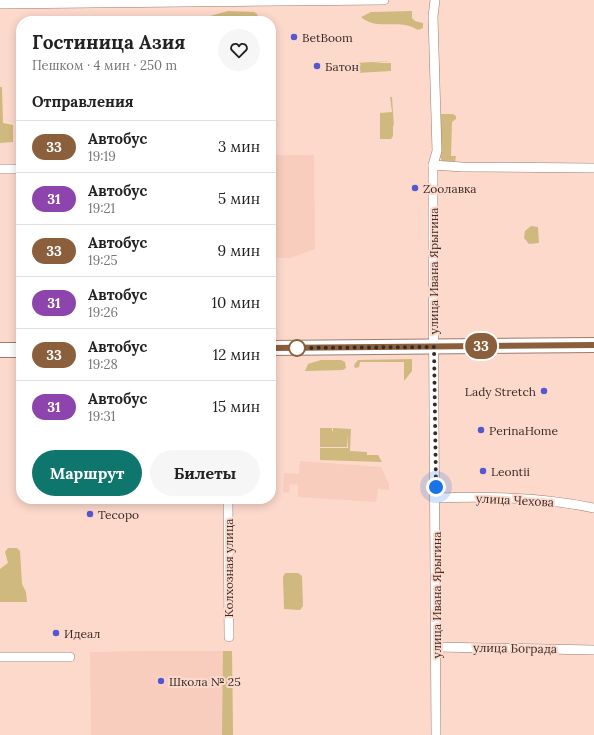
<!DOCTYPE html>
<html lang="ru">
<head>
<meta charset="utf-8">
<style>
	body { margin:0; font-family:Lora,serif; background:#f6f6f6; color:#222; height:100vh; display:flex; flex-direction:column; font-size:15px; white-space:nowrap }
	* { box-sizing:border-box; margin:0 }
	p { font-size:13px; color:#767676 }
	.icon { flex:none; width:22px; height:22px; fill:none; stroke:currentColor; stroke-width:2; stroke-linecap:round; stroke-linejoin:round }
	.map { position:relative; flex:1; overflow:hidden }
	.side { position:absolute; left:16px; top:16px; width:260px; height:488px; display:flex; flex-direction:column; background:#fff; border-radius:16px; box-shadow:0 2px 10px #0003 }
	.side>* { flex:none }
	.badge { padding:0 8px; border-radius:13px; font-size:14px; line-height:26px }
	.you { position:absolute; width:20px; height:20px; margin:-10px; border:3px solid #fff; border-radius:50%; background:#1a73e8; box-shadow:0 0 0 6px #1a73e833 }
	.map>.badge { position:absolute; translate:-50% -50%; box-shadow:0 0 0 2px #fff }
	h2 { padding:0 16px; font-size:15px; line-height:36px }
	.round { display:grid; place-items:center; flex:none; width:42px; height:42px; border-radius:21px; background:#f6f6f6 }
	.summary { display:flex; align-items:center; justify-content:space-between; height:68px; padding:0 16px }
	h1 { font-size:19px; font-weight:700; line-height:30px }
	.button { display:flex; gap:8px; margin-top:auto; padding:8px 16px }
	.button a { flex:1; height:46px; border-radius:24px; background:#0f766e; color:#fff; font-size:16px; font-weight:700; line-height:46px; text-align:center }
	.button a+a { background:#f6f6f6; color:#222 }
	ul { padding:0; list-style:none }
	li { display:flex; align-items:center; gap:12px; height:52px; padding:0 16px; border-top:1px solid #e0e0e0 }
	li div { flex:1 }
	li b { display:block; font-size:15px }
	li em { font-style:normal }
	li .badge { min-width:44px; font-weight:700; text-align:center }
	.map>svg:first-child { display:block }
	.built { fill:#f9cdbd }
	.green { fill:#d0b97e }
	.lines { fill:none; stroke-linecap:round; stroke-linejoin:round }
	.minor-casing { stroke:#9c7b6f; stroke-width:10 }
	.primary-casing { stroke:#9c7b6f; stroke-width:16 }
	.minor { stroke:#fff; stroke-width:9 }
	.primary { stroke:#fff; stroke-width:14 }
	.line-casing { stroke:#fff; stroke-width:9 }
	.line { stroke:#8b5e3c; stroke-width:6 }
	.walk { stroke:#382b26; stroke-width:4; stroke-dasharray:0 7.2 }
	.poi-dot { fill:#5557ce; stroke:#fdd9cc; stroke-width:1.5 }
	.stop-dot { fill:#fff; stroke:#8b5e3c; stroke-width:2 }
	.labels { text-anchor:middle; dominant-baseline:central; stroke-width:4; stroke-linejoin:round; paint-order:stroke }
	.poi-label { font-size:12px; fill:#382b26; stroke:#fdd9cc; text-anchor:start }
	.street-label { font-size:12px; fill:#382b26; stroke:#fdd9cc }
</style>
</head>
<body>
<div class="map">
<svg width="594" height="735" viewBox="0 0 594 735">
	<rect width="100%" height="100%" fill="#fdd9cc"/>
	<!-- built -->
	<g class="built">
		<path d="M 271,155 L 314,155 L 315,249 L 290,258 L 271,258 Z"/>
		<path d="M 300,461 L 381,467 L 389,484 L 389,490 L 378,489 L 376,502 L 298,497 L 298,485 L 290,484 L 289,493 L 283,492 L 284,473 L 299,474 Z"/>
		<path d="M 148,651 L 232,651 L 233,735 L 91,735 L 90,652 Z"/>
	</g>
	<!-- green -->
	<g class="green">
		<path d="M 228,11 L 254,12 L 257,14 L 259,21 L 207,21 L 210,16 Z"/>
		<path d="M 412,11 L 412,18 L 415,21 L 423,23 L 423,28 L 418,30 C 398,17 378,32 361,17 L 371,12 Z"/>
		<path d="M 391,61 L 373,63 L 391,63 L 391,71 L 357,73 L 355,63 Z"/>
		<path d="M 0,87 L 2,87 L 3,123 L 13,125 L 13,142 L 0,143 Z"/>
		<path d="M 390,97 L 392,97 L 394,127 L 393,124 L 393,136 L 391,139 L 380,139 L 380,113 L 392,112 Z"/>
		<path d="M 440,114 L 453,114 L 456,116 L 456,119 L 452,122 L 451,156 L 456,156 L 455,162 L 442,161 L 440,156 Z"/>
		<path d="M 531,226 L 538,227 L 539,243 L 529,244 L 524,238 L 525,231 Z"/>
		<path d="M 412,359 L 412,371 L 404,381 L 404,362 L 360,362 L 359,367 L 355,368 L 354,365 L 358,360 Z"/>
		<path d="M 321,360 L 341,360 L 345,362 L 346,368 L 343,370 L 305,371 L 308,364 Z"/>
		<path d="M 320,428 L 332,428 L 332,431 L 348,432 L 333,431 L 333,428 L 351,429 L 350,451 L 367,452 L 367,455 L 378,455 L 382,462 L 320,460 L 320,448 L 348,448 L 348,435 L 347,447 L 320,447 Z"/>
		<path d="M 8,548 L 17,548 L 20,551 L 22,584 L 26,592 L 27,602 L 0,602 L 0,569 L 8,563 L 5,552 Z"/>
		<path d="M 285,573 L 298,573 L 302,576 L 303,606 L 300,610 L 284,609 L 283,577 Z"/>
		<path d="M 223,651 L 232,651 L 233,735 L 222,735 Z"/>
	</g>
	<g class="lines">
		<defs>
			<g id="minor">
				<path d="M 435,0 L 433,17 L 437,151 L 433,165 L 433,251 L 436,735"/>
				<path d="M 0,4 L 384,0"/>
				<path d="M 433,165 L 462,167 L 594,168"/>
				<path d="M 0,169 L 21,169"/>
				<path d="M 436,498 C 488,496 543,497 594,508"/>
				<path d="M 228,499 L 229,637"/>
				<path d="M 436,647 L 594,650"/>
				<path d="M 0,657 L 70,657"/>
			</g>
			<g id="primary">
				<path d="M 271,348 L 594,345"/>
				<path d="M 0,350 L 21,350"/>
			</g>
		</defs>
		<!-- minor casing -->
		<use href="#minor" class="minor-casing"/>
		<!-- primary casing -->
		<use href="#primary" class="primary-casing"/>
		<!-- minor -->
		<use href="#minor" class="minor"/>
		<!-- primary -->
		<use href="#primary" class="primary"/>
	</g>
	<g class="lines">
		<defs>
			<path id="line" d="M 271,348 L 594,345"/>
		</defs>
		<!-- line casing -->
		<use href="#line" class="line-casing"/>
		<!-- line -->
		<use href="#line" class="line"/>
		<!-- walk -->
		<path class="walk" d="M 297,348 L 434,347 L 436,487"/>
	</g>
	<!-- markers -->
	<g class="poi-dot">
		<circle cx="294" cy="37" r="4"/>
		<circle cx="317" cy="66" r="4"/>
		<circle cx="415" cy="188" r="4"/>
		<circle cx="544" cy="391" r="4"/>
		<circle cx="481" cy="430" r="4"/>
		<circle cx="483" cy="471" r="4"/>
		<circle cx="90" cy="514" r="4"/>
		<circle cx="56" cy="633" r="4"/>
		<circle cx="161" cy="681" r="4"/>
	</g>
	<circle class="stop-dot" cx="297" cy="348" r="8"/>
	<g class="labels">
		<!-- poi labels -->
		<g class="poi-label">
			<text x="302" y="37">BetBoom</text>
			<text x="325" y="66">Батон</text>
			<text x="423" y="188">Zooлавка</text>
			<text x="536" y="391" text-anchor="end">Lady Stretch</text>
			<text x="489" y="430">PerinaHome</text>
			<text x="491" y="471">Leontii</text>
			<text x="98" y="514">Тесоро</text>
			<text x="64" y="633">Идеал</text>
			<text x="169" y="681">Школа № 25</text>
		</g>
		<!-- street labels -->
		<g class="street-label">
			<text transform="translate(433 271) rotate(-90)">улица Ивана Ярыгина</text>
			<text transform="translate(515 500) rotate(3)">улица Чехова</text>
			<text transform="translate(228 568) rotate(-90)">Колхозная улица</text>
			<text transform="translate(436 595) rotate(-90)">улица Ивана Ярыгина</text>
			<text transform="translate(515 648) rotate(1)">улица Бограда</text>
		</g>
	</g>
</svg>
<div class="you" style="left:436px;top:487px"></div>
<b class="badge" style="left:481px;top:346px;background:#8b5e3c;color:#fff">33</b>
<section class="side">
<div class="summary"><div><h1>Гостиница Азия</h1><p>Пешком · 4 мин · 250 m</p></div><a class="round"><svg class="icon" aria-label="heart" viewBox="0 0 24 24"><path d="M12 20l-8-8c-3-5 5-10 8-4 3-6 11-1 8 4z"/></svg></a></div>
<h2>Отправления</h2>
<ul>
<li><span class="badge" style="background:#8b5e3c;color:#fff">33</span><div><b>Автобус</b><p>19:19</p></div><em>3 мин</em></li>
<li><span class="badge" style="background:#8e44ad;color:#fff">31</span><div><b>Автобус</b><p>19:21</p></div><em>5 мин</em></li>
<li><span class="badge" style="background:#8b5e3c;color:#fff">33</span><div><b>Автобус</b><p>19:25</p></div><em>9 мин</em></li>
<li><span class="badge" style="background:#8e44ad;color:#fff">31</span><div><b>Автобус</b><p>19:26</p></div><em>10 мин</em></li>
<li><span class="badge" style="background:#8b5e3c;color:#fff">33</span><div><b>Автобус</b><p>19:28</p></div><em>12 мин</em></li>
<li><span class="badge" style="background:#8e44ad;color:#fff">31</span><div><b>Автобус</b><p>19:31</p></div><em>15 мин</em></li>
</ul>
<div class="button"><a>Маршрут</a><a>Билеты</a></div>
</section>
</div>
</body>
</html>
